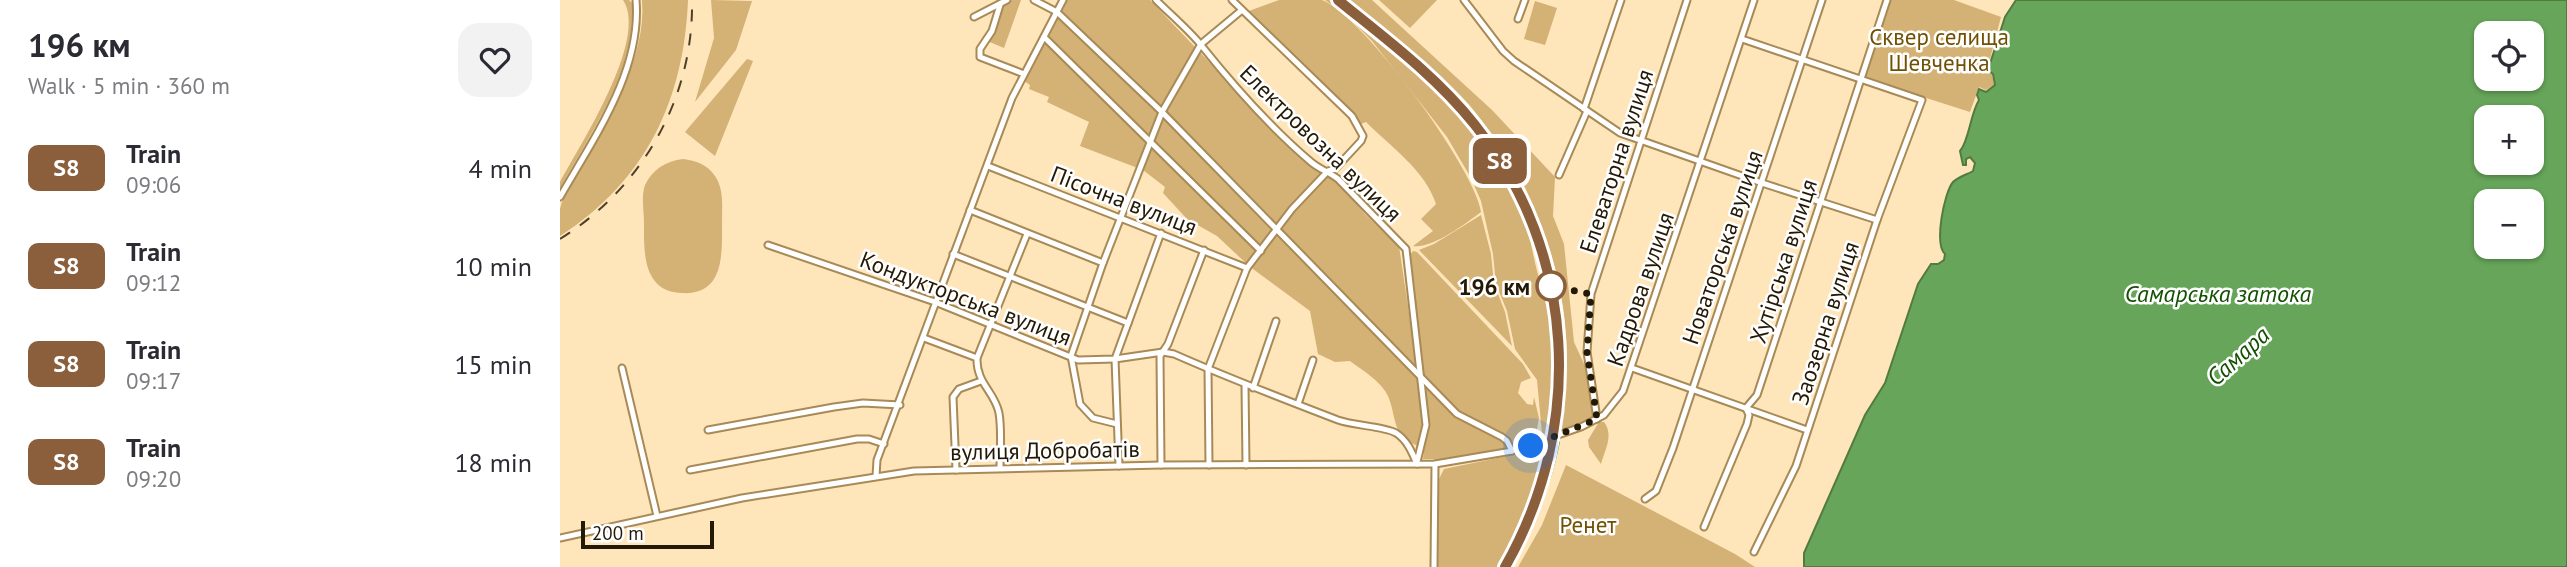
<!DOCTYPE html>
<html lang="en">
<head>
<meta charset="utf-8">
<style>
	body { margin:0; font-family:"PT Sans",sans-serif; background:#f2f2f3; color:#2b2b33; height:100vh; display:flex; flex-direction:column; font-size:26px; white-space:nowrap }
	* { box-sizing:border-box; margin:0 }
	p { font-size:23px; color:#7c7c81 }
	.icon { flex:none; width:38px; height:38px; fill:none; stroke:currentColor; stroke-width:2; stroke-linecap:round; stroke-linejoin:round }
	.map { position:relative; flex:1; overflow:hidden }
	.panel { display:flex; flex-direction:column; background:#fff; width:560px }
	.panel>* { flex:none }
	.badge { padding:0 14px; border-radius:10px; font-size:24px; line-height:46px }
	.tools { position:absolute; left:1914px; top:21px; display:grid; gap:14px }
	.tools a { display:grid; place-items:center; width:70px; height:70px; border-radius:14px; background:#fff; box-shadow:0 2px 5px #0004; font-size:35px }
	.scale { position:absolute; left:21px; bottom:18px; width:133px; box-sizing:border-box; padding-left:7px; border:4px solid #241905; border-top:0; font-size:19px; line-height:24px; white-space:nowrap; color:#241905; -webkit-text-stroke:5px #fff; paint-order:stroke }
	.you { position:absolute; width:35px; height:35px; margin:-18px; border:5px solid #fff; border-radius:50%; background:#1a73e8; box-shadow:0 0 0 10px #1a73e833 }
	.map>.badge { position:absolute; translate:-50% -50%; box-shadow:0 0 0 4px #fff }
	.round { display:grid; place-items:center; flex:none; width:74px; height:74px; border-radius:21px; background:#f2f2f3 }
	.head { display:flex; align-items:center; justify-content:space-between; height:119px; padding:0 28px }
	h1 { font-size:33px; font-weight:700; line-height:52px }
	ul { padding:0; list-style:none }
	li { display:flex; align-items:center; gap:21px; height:98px; padding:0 28px }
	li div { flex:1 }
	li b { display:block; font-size:26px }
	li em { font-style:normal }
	li .badge { min-width:77px; font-weight:700; text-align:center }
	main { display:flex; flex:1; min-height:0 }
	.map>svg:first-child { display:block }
	.green { fill:#d4b174 }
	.water { fill:#67a55a; stroke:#537b40; stroke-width:2; fill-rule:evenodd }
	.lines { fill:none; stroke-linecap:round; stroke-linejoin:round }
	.stream { stroke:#537b40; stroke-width:2 }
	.minor-casing { stroke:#a88a57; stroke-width:9 }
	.minor { stroke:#fff; stroke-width:5 }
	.rail { stroke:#4f4128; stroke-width:2; stroke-dasharray:12 12; stroke-linecap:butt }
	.line-casing { stroke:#fff; stroke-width:16 }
	.line { stroke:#8b5e3c; stroke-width:10 }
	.walk { stroke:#241905; stroke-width:7; stroke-dasharray:0 12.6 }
	.stop-dot { fill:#fff; stroke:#8b5e3c; stroke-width:3.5 }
	.labels { text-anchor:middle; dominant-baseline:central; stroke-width:5; stroke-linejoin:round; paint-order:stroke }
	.park-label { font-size:23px; fill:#715004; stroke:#fff }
	.street-label { font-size:23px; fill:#241905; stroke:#fff }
	.stop-label { font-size:23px; font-weight:bold; fill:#241905; stroke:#fff; text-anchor:end }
	.water-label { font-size:24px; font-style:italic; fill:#125100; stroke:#fff }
</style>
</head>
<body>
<main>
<section class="panel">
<div class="head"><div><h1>196 км</h1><p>Walk · 5 min · 360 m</p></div><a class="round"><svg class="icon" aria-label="heart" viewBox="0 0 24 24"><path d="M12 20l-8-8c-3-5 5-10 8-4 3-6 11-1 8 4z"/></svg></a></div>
<ul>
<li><span class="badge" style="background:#8b5e3c;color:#fff">S8</span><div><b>Train</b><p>09:06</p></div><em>4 min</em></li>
<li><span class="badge" style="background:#8b5e3c;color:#fff">S8</span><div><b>Train</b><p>09:12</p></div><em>10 min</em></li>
<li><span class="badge" style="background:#8b5e3c;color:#fff">S8</span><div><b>Train</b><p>09:17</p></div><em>15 min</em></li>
<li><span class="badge" style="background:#8b5e3c;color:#fff">S8</span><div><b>Train</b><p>09:20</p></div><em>18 min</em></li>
</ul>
</section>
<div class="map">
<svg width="2007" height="567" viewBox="0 0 2007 567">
	<rect width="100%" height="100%" fill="#fee5ba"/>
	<!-- green -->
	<g class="green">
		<path d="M 63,0 L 69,0 L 72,3 C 76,72 31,131 0,189 L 0,182 C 20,145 89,39 63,0 Z"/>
		<path d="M 82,0 L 128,0 C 124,100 86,181 0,236 C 0,227 0,217 0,209 C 3,193 16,179 23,166 C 49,119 87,55 82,0 Z"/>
		<path d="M 151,0 L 192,1 L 176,50 L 135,102 L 154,38 Z"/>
		<path d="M 452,0 L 461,0 L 444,48 L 425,40 L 441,7 Z"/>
		<path d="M 506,0 L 590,0 L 740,157 L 751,167 L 777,181 L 805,214 L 839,246 L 864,414 L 864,427 L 858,446 C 831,436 837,417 828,396 C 821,381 802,370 790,361 L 775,362 L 758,354 L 750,311 L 689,266 L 657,236 L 627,219 L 603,193 L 605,187 L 583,170 L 520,146 L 529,122 L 487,102 L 489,97 L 469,89 L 470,85 L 464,81 Z"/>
		<path d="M 719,0 C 731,0 751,0 762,0 C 802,14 916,170 921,212 C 905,224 872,249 853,246 L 873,231 L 861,219 L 876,204 C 865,170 831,147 806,122 L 801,124 L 689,11 Z"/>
		<path d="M 765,0 L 769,0 C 846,61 932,129 966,225 C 971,240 973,256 977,271 C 993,323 1001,379 991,433 L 982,434 L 977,380 L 955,349 L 947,311 L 936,284 L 933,254 L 921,201 L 911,178 L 887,137 L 812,41 L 785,14 Z"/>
		<path d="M 787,0 L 812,0 L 932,110 L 995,177 L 993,216 L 1004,244 L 1014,342 L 1029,375 L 1034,419 L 1001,430 C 1004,407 1007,384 1007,361 C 1007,286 984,213 942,151 C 930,132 917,112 901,96 C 866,61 825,31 787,0 Z"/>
		<path d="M 819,0 L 877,0 L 850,28 Z"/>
		<path d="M 1331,0 L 1394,0 L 1441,17 L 1427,70 L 1432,74 L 1434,85 L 1426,90 L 1419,87 L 1410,112 L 1304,78 Z"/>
		<path d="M 975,1 L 997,8 L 985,45 L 964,39 Z"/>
		<path d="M 187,59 L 193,61 L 155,156 L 125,132 Z"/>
		<path d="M 123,159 C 136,161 147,164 155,176 C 164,189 162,206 162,222 C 162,253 165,296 121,293 C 82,291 84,251 84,222 C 84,211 81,196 85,185 C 93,169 106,161 123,159 Z"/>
		<path d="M 921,215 L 931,254 L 934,284 L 945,312 L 952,346 L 859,250 L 874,244 Z"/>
		<path d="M 853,251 L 857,252 L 963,364 L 971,378 L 961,382 L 958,393 L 967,404 L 973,405 L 974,397 L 979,418 L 975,440 L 970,444 L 907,459 L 863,459 L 868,418 L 849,267 L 850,255 Z"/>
		<path d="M 1039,422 L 1044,422 C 1054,435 1045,450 1041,464 L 1029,447 L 1028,440 Z"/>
		<path d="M 988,442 C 977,485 964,528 940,567 L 877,567 L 877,483 L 884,469 L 952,455 Z"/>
		<path d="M 1006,465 L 1175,554 L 1195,567 L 958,567 L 982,525 Z"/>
	</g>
	<!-- water -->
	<path class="water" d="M 1456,0 L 2007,0 L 2007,567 L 1244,567 L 1244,553 L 1305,415 L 1325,383 L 1358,284 L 1371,264 L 1378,264 L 1384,260 L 1385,254 C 1374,244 1384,193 1393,182 C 1398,177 1406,175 1413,171 L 1415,163 L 1410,157 L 1406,159 L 1406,165 L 1403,165 L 1400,151 C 1409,141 1410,115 1419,100 L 1417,95 L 1419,89 L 1426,92 L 1435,85 L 1433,74 L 1428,70 L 1445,17 ZM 1927,33 L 1972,33 L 1972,79 L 1927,79 ZM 1927,117 L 1972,117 L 1972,163 L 1927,163 ZM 1927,201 L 1972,201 L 1972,247 L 1927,247 Z"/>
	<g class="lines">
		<!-- stream -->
		<g class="stream">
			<path d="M 942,567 C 965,529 980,487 990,444"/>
			<path d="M 952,567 C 974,527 990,486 999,442"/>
		</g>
		<defs>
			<g id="minor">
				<path d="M 474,0 L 497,12 L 602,112 L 897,414 L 942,437 L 947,441 L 952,451"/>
				<path d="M 596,0 C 611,15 628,29 641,45 C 673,85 712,129 751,162 C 759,169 769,172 778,179 L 846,249 L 866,425 L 857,462"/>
				<path d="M 904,0 L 943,51 L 954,61 L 1060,133 L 1202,183 L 1317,220"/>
				<path d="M 440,5 L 432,31 L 420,49 L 420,57 L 464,74"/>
				<path d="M 414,17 L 447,0"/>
				<path d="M 958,19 L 965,0"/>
				<path d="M 484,37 L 701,251"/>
				<path d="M 1182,39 L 1362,100 L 1317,220 L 1236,466 L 1194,552"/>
				<path d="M 1024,109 L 1061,0"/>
				<path d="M 428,166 L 687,268"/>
				<path d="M 999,175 L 1027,111"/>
				<path d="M 0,197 C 33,139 82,71 76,0"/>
				<path d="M 410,210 L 543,263"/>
				<path d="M 208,245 L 375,302 L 518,360 L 555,359 L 603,352 L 614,354 C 668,378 723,399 778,420 C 795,426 823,426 836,433 C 847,440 852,452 857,464"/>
				<path d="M 393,254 L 568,323"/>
				<path d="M 364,338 L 417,358"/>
				<path d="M 62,368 L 97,516"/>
				<path d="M 1072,368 L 1247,430"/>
				<path d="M 685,385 L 686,465"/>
				<path d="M 693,388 L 716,321"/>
				<path d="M 738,404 L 753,360"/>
				<path d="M 1037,419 L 1027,352 L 1031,294 L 1127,0"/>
				<path d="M 557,424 L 533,418 L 520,404 L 511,356 L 543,263 L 602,112 L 641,44 L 682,10"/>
				<path d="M 148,430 L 274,407 L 303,403 L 340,405"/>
				<path d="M 601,465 L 600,356 L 608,344 L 644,250"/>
				<path d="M 649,465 L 648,369 L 687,268 L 732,209 L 768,171 L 775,169 L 801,141 L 803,136 L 792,116 L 672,0"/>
				<path d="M 559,466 L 555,359 L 601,233"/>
				<path d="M 440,468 C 440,451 442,431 439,413 C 435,392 416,383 417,358 L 467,234"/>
				<path d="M 130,470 L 297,439 L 309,439 L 324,444"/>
				<path d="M 396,470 L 393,397 L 399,389 L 421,381"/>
				<path d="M 316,476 L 317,460 L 452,98 L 503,0"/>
				<path d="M 1085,499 L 1096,491 L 1113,448 L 1262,0"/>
				<path d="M 1144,527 L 1187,424 L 1189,415 L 1186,408 L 1197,395 L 1327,0"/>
				<path d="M 0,538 L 182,498 L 354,471 L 601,465 L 875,464 L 952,451 L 1021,427 L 1044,415 L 1063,391 L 1194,0"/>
				<path d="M 874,567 L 875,464"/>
			</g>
		</defs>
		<!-- minor casing -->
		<use href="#minor" class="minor-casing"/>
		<!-- minor -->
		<use href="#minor" class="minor"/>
		<!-- rail -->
		<g class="rail">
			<path d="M 778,0 C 823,37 871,71 908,116 C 1014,244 1028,424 945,567"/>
			<path d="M 0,239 C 82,188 134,98 132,0"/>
		</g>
	</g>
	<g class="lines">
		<defs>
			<path id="line" d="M 778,0 C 826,39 876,76 915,125 C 1017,252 1025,427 945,567"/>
		</defs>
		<!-- line casing -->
		<use href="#line" class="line-casing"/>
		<!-- line -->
		<use href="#line" class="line"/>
		<!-- walk -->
		<path class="walk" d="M 971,446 L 1037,419 L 1027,352 L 1031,294 L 991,286"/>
	</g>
	<!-- markers -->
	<circle class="stop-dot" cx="991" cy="286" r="14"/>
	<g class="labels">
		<!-- park labels -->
		<g class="park-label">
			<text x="1379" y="36">Сквер селища<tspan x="1379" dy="26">Шевченка</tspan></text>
			<text x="1028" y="524">Ренет</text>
		</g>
		<!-- street labels -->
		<g class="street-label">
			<text transform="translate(761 143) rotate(44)">Електровозна вулиця</text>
			<text transform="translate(1056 161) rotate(-72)">Елеваторна вулиця</text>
			<text transform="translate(564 200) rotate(21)">Пісочна вулиця</text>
			<text transform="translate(1162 247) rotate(-71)">Новаторська вулиця</text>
			<text transform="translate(1223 261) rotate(-72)">Хутірська вулиця</text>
			<text transform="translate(1080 289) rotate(-71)">Кадрова вулиця</text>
			<text transform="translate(406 298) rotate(21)">Кондукторська вулиця</text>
			<text transform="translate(1265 323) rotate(-72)">Заозерна вулиця</text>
			<text transform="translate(485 450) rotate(-1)">вулиця Добробатів</text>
		</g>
		<!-- stop labels -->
		<g class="stop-label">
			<text x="970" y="286">196 км</text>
		</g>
		<!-- water labels -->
		<g class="water-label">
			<text x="1658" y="293">Самарська затока</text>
			<text transform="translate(1678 356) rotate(-42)">Самара</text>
		</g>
	</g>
</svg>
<div class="tools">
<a><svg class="icon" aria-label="locate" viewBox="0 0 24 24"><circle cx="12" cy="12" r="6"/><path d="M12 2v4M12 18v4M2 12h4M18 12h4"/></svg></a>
<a>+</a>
<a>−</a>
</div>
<div class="scale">200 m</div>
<div class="you" style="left:971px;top:446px"></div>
<b class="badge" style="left:940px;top:161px;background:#8b5e3c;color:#fff">S8</b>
</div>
</main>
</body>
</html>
